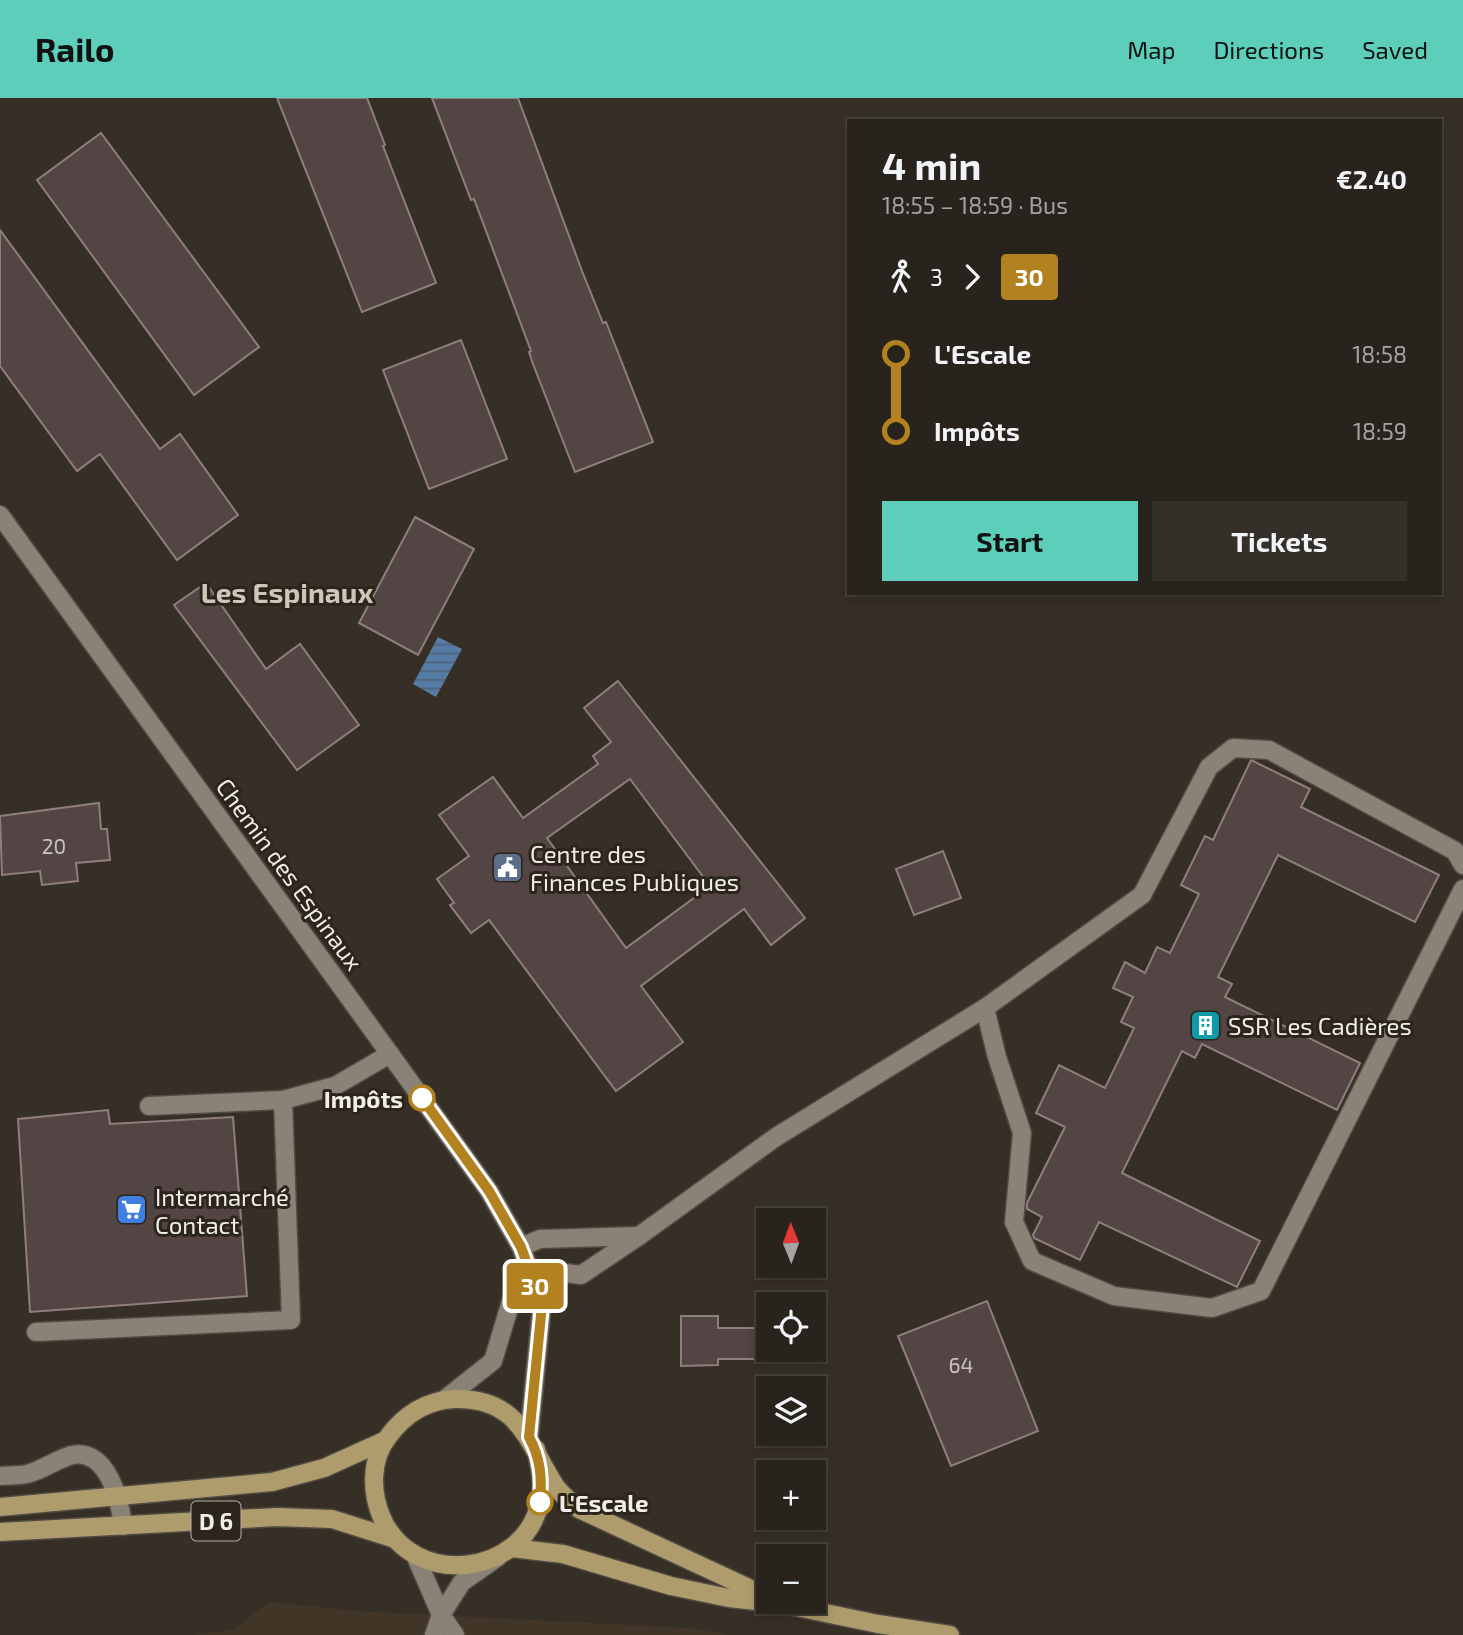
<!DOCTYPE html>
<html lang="en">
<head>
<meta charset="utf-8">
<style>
	body { margin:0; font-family:"Exo 2",sans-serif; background:#342f29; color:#f1f3f6; height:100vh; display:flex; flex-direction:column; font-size:26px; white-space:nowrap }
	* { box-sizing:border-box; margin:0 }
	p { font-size:23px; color:#a5a4a3 }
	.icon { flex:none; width:38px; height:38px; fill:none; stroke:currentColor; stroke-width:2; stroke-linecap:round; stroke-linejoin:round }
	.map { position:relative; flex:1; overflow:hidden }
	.drawer { position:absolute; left:847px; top:21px; width:595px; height:476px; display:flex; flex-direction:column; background:#28231c; border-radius:0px; box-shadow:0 4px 10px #0003,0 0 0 2px #44403b }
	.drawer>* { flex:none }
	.badge { padding:0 14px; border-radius:5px; font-size:24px; line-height:46px }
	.needle { width:46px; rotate:359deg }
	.controls { position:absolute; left:756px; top:1110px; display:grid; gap:14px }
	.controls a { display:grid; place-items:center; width:70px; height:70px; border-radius:0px; background:#28231c; box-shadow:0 4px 10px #0003,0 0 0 2px #44403b; font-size:35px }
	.map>.badge { position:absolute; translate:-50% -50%; box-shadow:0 0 0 4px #fff }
	.legs { display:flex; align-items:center; gap:10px; height:77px; padding:0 35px; font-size:23px }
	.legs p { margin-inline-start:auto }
	.headline { display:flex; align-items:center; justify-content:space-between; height:119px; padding:0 35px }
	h1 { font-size:38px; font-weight:700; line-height:52px }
	.button { display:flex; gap:14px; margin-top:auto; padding:14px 35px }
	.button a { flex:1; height:80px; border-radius:0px; background:#5cceba; color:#111; font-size:28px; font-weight:700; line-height:80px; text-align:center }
	.button a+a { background:#342f29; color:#f1f3f6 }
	ul { padding:0 35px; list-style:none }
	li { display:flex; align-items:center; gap:24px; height:77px; font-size:26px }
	li i { display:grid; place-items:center; width:10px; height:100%; margin:0 9px; background:currentColor }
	li i::after { content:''; width:18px; height:18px; margin:-9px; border:5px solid; border-radius:50%; background:#28231c }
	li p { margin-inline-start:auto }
	li:first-child i { background:linear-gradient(#0000 50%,currentColor 0) }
	li:last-child i { background:linear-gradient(currentColor 50%,#0000 0) }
	header { display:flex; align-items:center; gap:42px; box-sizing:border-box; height:98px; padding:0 35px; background:#5cceba; color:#111 }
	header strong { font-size:33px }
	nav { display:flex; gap:38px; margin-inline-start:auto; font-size:24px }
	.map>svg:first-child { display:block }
	.built { fill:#403526 }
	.water { fill:url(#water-rules) }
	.building { fill:#534543; stroke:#8e7f7d; stroke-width:2; fill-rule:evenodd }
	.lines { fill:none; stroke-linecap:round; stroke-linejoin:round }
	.service-casing { stroke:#514a43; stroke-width:21 }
	.minor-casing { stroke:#514a43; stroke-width:21 }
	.primary-casing { stroke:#514a43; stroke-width:21 }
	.service { stroke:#8a8277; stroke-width:18 }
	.minor { stroke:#8a8277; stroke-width:18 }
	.primary { stroke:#af9c6d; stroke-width:18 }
	.line-1-casing { stroke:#fff; stroke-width:16 }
	.line-1 { stroke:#b28220; stroke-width:10 }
	.stop-1-dot { fill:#fff; stroke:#b28220; stroke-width:3.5 }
	.labels { text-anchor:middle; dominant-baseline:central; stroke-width:6; stroke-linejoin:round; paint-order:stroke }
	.number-label { font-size:21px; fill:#cac3be }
	.shield { fill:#2c251c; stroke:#b7b1aa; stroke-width:2 }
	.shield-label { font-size:23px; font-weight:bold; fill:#f2ede7 }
	.poi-label { font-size:24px; fill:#f2ede7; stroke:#2c251c; text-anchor:start }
	.street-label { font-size:24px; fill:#f2ede7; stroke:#2c251c }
	.stop-label { font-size:24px; font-weight:bold; fill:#f2ede7; stroke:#2c251c; text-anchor:end }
	.quarter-label { font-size:28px; font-weight:bold; fill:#cfc6bb; stroke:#2c251c }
</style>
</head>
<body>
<header>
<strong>Railo</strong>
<nav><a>Map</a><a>Directions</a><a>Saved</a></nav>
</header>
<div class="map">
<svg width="1463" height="1537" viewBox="0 0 1463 1537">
	<defs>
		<pattern id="water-rules" width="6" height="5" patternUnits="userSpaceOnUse" patternTransform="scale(1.75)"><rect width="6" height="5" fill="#557ca4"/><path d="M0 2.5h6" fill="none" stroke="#506479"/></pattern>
	</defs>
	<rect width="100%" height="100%" fill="#362f26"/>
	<!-- built -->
	<path class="built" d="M 269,1504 L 357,1513 L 690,1530 L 731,1537 L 192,1537 L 233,1532 Z"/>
	<!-- water -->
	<path class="water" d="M 438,539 L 462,551 L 436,599 L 413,586 Z"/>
	<!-- building -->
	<g class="building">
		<path d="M 277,0 L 367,0 L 385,47 L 383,48 L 436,185 L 362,214 Z"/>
		<path d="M 432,0 L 518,0 L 582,173 L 603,225 L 606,224 L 653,344 L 575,374 L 533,266 L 529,254 L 531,253 L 474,101 L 471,102 Z"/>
		<path d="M 101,35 L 259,249 L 194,297 L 37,82 Z"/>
		<path d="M 0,132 L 160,351 L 180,336 L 238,417 L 177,462 L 100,356 L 77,373 L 0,268 Z"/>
		<path d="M 461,242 L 507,361 L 429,391 L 383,272 Z"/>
		<path d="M 415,419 L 474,451 L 418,557 L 359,525 Z"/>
		<path d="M 206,485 L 266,571 L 300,546 L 359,627 L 297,672 L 174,507 Z"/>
		<path d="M 618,583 L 805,820 L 771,847 L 744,811 L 641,888 L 683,944 L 616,993 L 489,822 L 471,835 L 450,807 L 454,805 L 437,781 L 469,758 L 439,717 L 493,679 L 523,720 L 598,666 L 593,658 L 611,644 L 584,610 ZM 630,681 L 710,788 L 626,850 L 547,740 Z"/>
		<path d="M 1251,662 L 1310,691 L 1301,709 L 1439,777 L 1415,824 L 1278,757 L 1218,879 L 1232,886 L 1225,899 L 1360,965 L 1337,1012 L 1202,946 L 1195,960 L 1182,953 L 1122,1075 L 1260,1143 L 1237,1189 L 1099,1124 L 1080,1162 L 1034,1140 L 1033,1137 L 1042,1119 L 1027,1111 L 1027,1105 L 1065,1029 L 1036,1015 L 1059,967 L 1105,990 L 1134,930 L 1121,924 L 1133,899 L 1113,890 L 1125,864 L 1145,875 L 1157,849 L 1170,855 L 1199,796 L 1181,787 L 1205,738 L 1213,742 Z"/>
		<path d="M 99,705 L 101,731 L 107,731 L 110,762 L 76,765 L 78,783 L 42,787 L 40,773 L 2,777 L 0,718 Z"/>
		<path d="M 943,753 L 961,800 L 914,817 L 896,771 Z"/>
		<path d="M 108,1012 L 110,1026 L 233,1019 L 247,1198 L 30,1214 L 18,1021 Z"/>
		<path d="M 987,1203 L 1038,1333 L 951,1368 L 898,1238 Z"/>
		<path d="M 681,1218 L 718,1218 L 718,1230 L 756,1230 L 756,1261 L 718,1261 L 718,1267 L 681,1268 Z"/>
	</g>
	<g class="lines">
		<defs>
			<g id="service">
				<path d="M 985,910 L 997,959 L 1022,1035 L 1014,1124 L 1032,1163 L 1114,1198 L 1212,1210 L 1261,1193 L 1463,791"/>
				<path d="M 149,1008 L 283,1002"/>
				<path d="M 521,1149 L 540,1141 L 639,1138"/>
				<path d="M 529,1170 L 581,1177 L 639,1138 L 776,1039 L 985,910 L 1142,797 L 1209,669 L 1233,650 L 1269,652 L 1455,753 L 1463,767"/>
				<path d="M 36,1234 L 291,1222 L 283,1002 L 335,988 L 390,956"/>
				<path d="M 0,1378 C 9,1377 18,1378 27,1376 C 43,1372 57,1361 72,1357 C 108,1350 120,1403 123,1428"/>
				<path d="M 434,1537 L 441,1517"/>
			</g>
			<g id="minor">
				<path d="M 0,417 L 489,1093 L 521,1149 L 542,1207 L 529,1339"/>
				<path d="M 445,1301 L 493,1263 L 512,1200 L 529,1170"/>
				<path d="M 415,1457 L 441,1517 L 462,1484 L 498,1459"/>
				<path d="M 441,1517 L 455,1537"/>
			</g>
			<g id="primary">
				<path d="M 536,1351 C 540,1369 544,1386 540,1404 C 524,1479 413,1491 382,1420 C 371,1395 370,1362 388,1339 C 404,1317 427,1302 455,1301 C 520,1300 527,1344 556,1389 C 562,1397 571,1404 579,1411 L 768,1499"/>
				<path d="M 0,1409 L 272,1384 L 324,1370 L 384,1343"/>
				<path d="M 0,1434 L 277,1419 L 332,1421 L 395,1441"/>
				<path d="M 512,1450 L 563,1456 L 671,1488 L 729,1500 L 782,1506 L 878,1526 L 950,1537"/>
			</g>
		</defs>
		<!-- service casing -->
		<use href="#service" class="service-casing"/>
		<!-- minor casing -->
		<use href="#minor" class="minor-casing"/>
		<!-- primary casing -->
		<use href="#primary" class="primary-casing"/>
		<!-- service -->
		<use href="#service" class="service"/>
		<!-- minor -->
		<use href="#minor" class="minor"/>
		<!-- primary -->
		<use href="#primary" class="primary"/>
	</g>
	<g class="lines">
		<defs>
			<path id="line-1" d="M 422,1000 L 489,1093 L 521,1149 L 542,1207 L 529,1339 C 541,1361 542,1380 540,1404"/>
		</defs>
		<!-- line-1 casing -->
		<use href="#line-1" class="line-1-casing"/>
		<!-- line-1 -->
		<use href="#line-1" class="line-1"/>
	</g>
	<!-- icons -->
	<defs>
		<symbol id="civic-square" viewBox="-11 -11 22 22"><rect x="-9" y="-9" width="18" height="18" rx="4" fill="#5c6f8a" stroke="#2c251c"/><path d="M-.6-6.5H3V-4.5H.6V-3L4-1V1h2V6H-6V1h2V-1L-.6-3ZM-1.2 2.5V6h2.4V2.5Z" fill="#fff"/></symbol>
		<symbol id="building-square" viewBox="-11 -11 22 22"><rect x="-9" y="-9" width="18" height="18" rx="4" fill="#0f9aa8" stroke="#2c251c"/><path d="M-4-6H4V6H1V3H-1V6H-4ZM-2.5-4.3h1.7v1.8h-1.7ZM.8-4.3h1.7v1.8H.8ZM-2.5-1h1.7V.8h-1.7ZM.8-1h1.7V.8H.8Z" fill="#fff"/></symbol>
		<symbol id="supermarket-square" viewBox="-11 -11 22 22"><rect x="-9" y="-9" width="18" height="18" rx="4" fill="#3f7fe0" stroke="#2c251c"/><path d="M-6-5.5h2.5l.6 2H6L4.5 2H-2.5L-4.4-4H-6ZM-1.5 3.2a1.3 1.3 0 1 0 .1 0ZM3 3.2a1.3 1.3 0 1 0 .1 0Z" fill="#fff"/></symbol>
	</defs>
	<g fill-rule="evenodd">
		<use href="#civic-square" x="490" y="752" width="35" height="35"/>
		<use href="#building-square" x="1188" y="910" width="35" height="35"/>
		<use href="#supermarket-square" x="114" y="1094" width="35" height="35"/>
	</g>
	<!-- markers -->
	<g class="stop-1-dot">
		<circle cx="422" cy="1000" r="12"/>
		<circle cx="540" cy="1404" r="12"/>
	</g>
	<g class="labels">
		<!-- number labels -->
		<g class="number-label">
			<text x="54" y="747">20</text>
			<text x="961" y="1266">64</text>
		</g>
		<!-- shield labels -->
		<rect class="shield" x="191.5" y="1403.5" width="49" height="39" rx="5"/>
		<g class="shield-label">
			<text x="216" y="1423">D 6</text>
		</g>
		<!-- poi labels -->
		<g class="poi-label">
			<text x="530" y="755">Centre des<tspan x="530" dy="28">Finances Publiques</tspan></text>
			<text x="1228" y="927">SSR Les Cadières</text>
			<text x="155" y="1098">Intermarché<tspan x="155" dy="28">Contact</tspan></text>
		</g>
		<!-- street labels -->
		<g class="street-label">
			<text transform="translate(290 776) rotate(54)">Chemin des Espinaux</text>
		</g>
		<!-- stop labels -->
		<g class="stop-label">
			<text x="403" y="1000">Impôts</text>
			<text x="559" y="1404" text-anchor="start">L'Escale</text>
		</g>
		<!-- quarter labels -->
		<g class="quarter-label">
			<text x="287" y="494">Les Espinaux</text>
		</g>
	</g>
</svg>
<div class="controls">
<a><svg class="needle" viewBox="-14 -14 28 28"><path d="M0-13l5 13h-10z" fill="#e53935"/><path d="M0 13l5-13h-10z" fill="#a5a4a3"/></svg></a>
<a><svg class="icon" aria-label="locate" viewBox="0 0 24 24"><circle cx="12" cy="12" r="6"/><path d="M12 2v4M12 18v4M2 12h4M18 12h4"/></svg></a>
<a><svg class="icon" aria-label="layers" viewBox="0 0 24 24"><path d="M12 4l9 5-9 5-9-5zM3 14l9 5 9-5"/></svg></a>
<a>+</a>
<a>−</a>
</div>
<b class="badge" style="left:535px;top:1188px;background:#b28220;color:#fff">30</b>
<section class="drawer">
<div class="headline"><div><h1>4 min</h1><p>18:55 – 18:59 · Bus</p></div><b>€2.40</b></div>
<div class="legs"><svg class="icon" aria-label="walk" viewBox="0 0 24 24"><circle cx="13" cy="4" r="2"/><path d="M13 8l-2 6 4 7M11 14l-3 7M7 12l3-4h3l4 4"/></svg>3<svg class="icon" aria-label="forward" viewBox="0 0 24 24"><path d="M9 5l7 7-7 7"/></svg><b class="badge" style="background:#b28220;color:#fff">30</b></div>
<ul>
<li><i style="color:#b28220"></i><b>L'Escale</b><p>18:58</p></li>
<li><i style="color:#b28220"></i><b>Impôts</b><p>18:59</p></li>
</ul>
<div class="button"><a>Start</a><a>Tickets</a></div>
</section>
</div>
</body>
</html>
